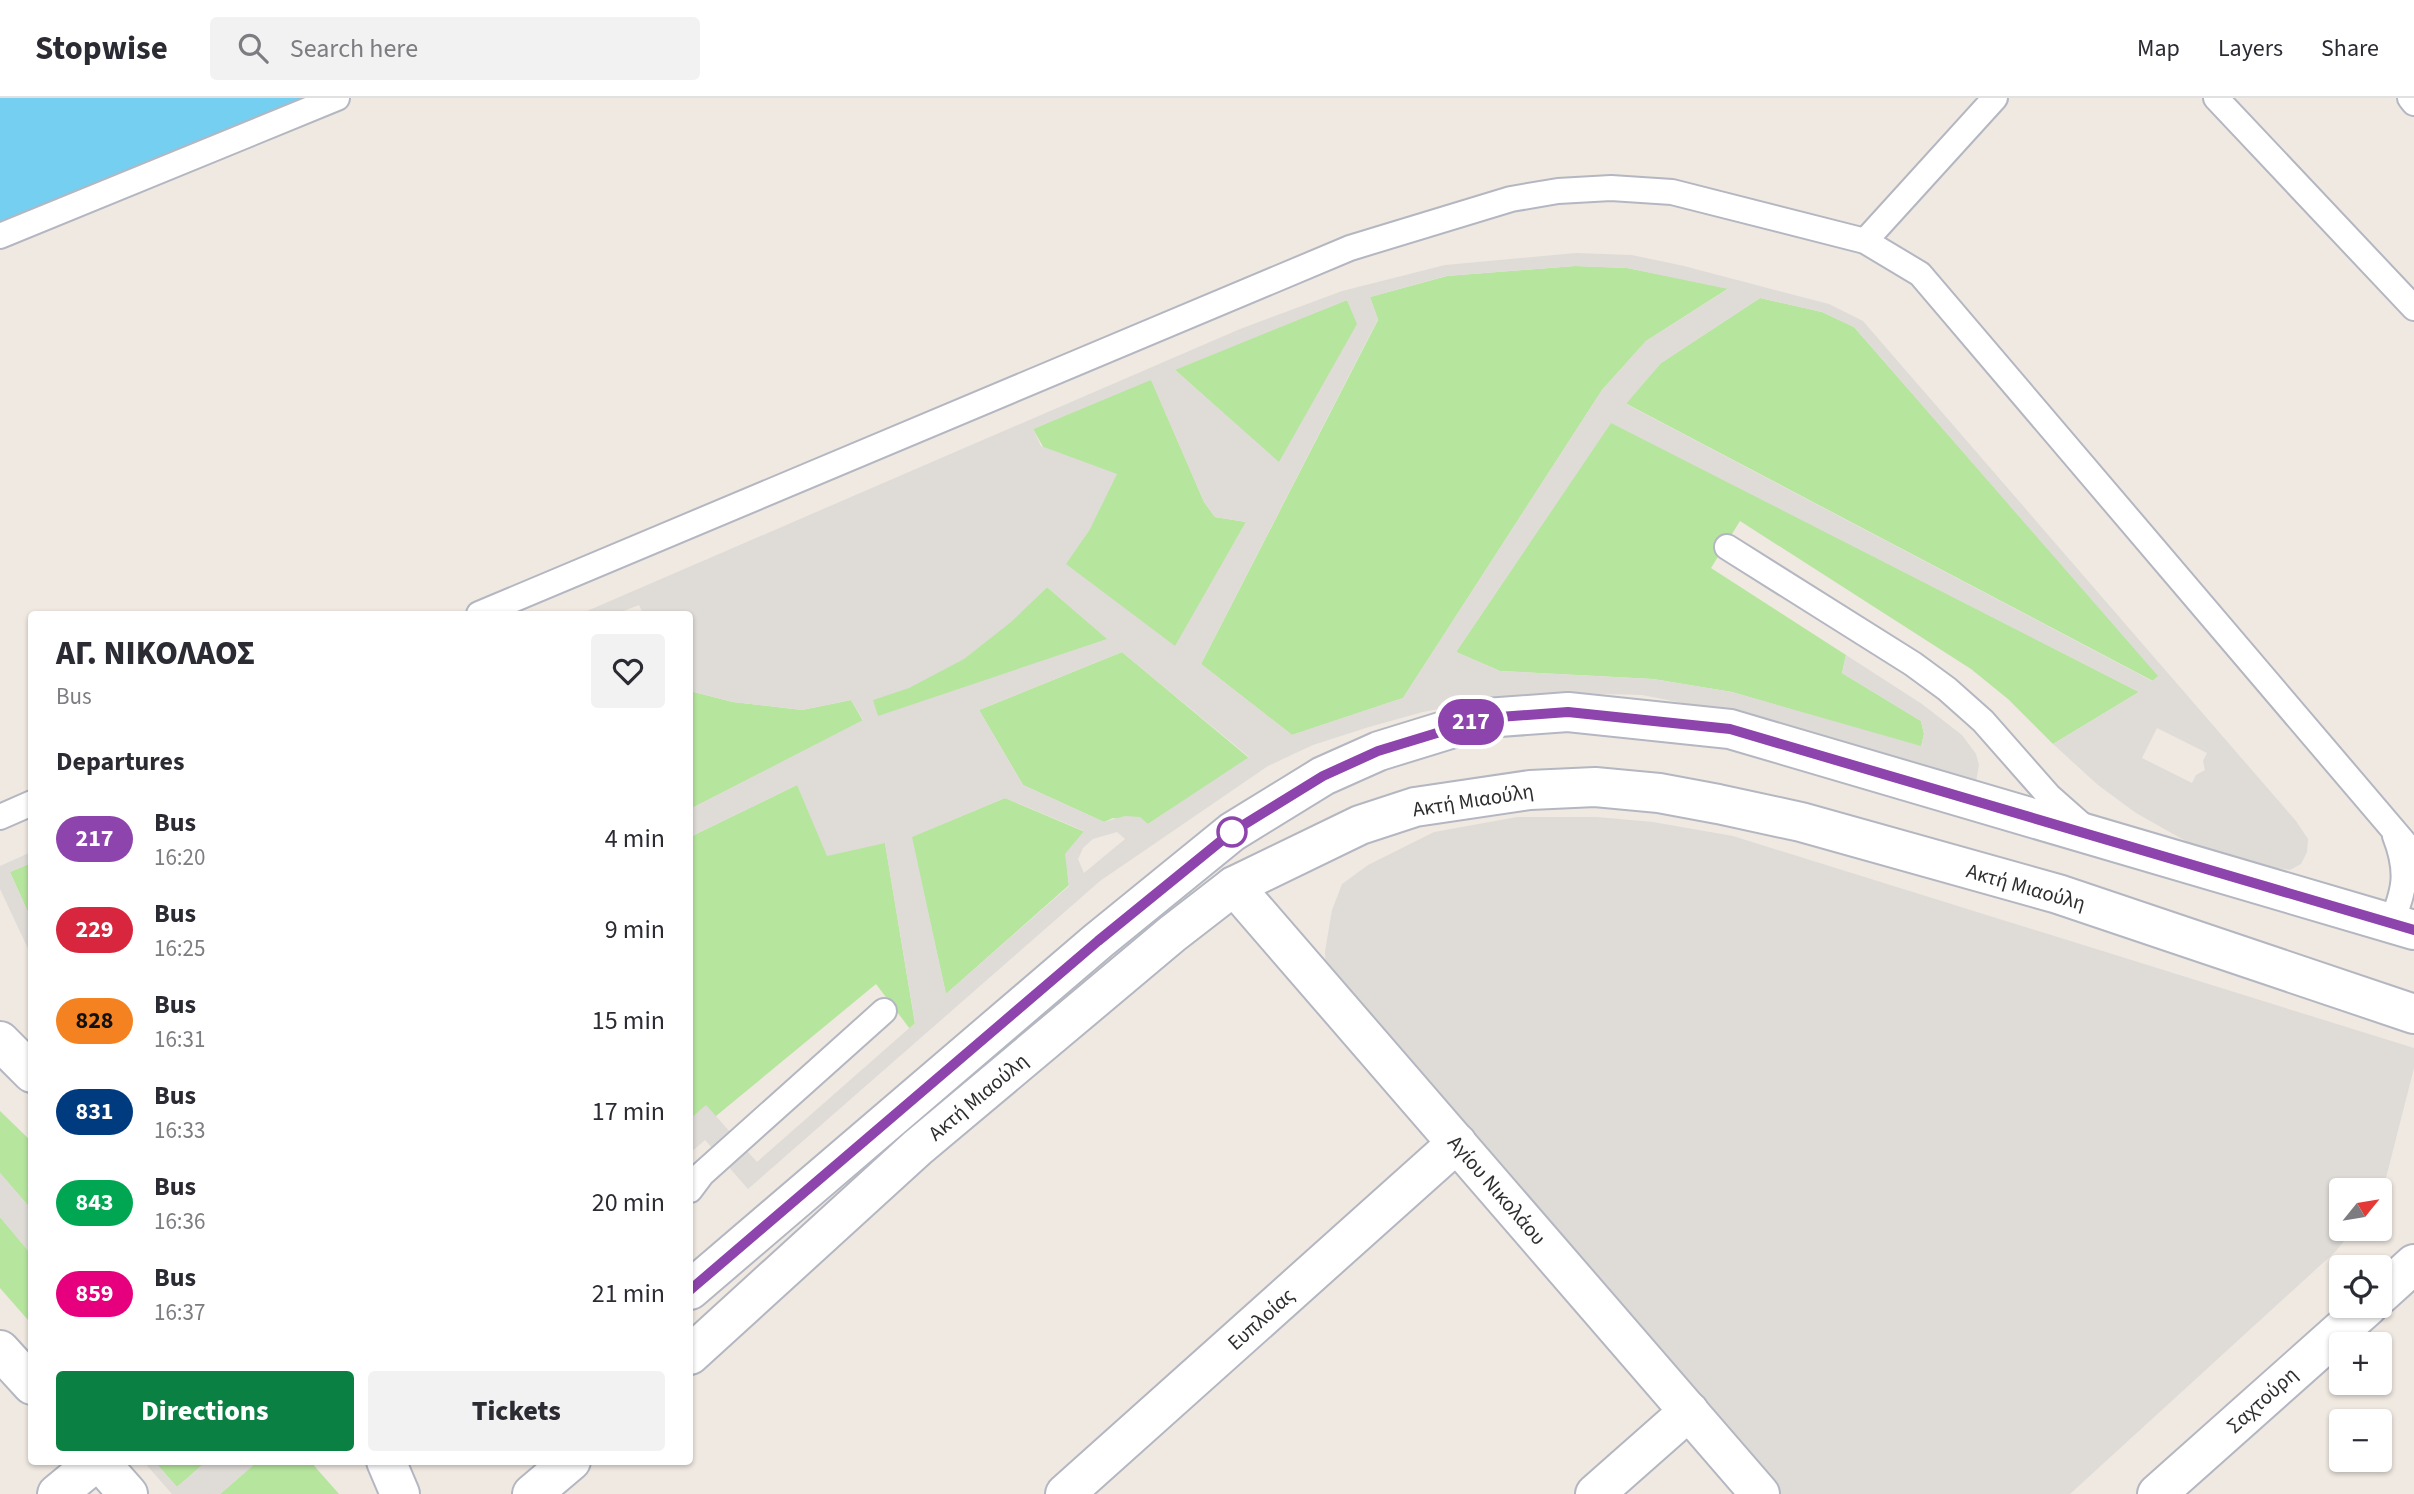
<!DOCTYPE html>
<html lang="en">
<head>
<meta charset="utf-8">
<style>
	body { margin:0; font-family:"Source Sans 3",sans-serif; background:#f2f2f3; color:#2b2b33; height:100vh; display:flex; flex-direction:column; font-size:26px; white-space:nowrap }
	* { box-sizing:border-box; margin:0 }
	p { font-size:23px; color:#7c7c81 }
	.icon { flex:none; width:38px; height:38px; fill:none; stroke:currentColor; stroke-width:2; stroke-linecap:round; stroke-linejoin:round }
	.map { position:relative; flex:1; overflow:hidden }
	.sheet { position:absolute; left:28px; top:513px; width:665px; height:854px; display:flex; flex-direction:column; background:#fff; border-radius:7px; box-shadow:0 2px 5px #0004 }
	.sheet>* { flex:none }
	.badge { padding:0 14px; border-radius:23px; font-size:24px; line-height:46px }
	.needle { width:46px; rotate:60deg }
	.tools { position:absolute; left:2329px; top:1080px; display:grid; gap:14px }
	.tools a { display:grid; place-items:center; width:63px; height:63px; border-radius:7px; background:#fff; box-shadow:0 2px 5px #0004; font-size:35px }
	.map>.badge { position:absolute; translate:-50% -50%; box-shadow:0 0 0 4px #fff }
	h2 { padding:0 28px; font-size:26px; line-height:63px }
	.round { display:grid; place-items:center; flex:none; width:74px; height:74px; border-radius:7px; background:#f2f2f3 }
	.headline { display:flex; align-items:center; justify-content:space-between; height:119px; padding:0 28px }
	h1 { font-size:33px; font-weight:800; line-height:52px }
	.action { display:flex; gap:14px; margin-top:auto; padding:14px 28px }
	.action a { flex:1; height:80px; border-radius:7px; background:#0b8043; color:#fff; font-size:28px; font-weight:800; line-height:80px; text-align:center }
	.action a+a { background:#f2f2f3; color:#2b2b33 }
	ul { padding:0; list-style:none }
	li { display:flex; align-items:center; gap:21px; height:91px; padding:0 28px }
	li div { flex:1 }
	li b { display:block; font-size:26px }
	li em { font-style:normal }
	li .badge { min-width:77px; font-weight:700; text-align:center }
	header { display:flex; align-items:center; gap:42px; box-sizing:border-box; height:98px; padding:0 35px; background:#fff; border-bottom:2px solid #e1e1e2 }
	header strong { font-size:33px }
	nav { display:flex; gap:38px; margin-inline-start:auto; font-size:24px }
	.search { width:490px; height:63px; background:#f2f2f3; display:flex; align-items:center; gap:18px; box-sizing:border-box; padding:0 24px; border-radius:7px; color:#7c7c81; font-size:26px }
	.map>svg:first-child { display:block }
	.green { fill:#b6e59e }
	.plaza { fill:#dfdcd8; fill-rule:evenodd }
	.water { fill:#75cff0 }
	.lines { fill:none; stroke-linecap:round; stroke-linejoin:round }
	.service-casing { stroke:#b4b7c1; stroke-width:28 }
	.minor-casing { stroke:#b4b7c1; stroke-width:42 }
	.tertiary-casing { stroke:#b4b7c1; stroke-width:42 }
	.secondary-casing { stroke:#b4b7c1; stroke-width:42 }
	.service { stroke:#fff; stroke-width:24 }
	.minor { stroke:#fff; stroke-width:38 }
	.tertiary { stroke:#fff; stroke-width:38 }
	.secondary { stroke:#fff; stroke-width:38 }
	.line-casing { stroke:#fff; stroke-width:16 }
	.line { stroke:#8e44ad; stroke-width:10 }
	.stop-dot { fill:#fff; stroke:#8e44ad; stroke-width:3.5 }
	.labels { text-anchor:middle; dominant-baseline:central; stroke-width:5; stroke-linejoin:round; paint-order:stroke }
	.street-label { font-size:21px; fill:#2e2e2e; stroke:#fff }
</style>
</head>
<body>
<header>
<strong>Stopwise</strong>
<div class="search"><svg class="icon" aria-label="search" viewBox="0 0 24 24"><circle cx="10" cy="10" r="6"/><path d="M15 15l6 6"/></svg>Search here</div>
<nav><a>Map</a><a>Layers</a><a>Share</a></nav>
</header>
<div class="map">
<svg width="2414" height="1396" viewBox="0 0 2414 1396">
	<rect width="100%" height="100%" fill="#efe9e1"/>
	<!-- green -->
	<g class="green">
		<path d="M 1575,168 L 1627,170 L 1729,190 L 1646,243 L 1602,292 L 1403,600 L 1292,637 L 1201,566 L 1378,222 L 1370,199 L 1447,178 Z"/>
		<path d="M 1760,200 L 1822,214 L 1854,229 L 2159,578 L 2153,583 L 1625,305 L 1661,265 Z"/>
		<path d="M 1347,202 L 1358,226 L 1279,365 L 1174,271 Z"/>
		<path d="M 1151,281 L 1204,404 L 1215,419 L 1246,424 L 1175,549 L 1065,466 L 1090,431 L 1033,331 Z"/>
		<path d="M 1611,324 L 2139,594 L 2053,646 L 2008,601 L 1971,571 L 1740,423 L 1711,470 L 1846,557 L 1842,575 L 1921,623 L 1924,636 L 1921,649 L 1732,594 L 1653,581 L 1500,573 L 1456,554 Z"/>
		<path d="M 1047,489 L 1108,541 L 878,619 L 872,602 C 942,578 995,540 1047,489 Z"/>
		<path d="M 1122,554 L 1249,660 L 1148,726 L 1113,720 L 1104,724 L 1023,687 L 979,612 Z"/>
		<path d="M 690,593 L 733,604 L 802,612 L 851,602 L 863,623 L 690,711 Z"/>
		<path d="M 797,687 L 885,745 L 915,926 L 910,931 L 876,886 L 716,1018 L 690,1021 L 690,739 Z"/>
		<path d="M 1005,700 L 1085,734 C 1069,749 1065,766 1069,787 L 946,896 L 911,739 Z"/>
		<path d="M 31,765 L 31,821 L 10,774 Z"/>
		<path d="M 0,1013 L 31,1043 L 31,1111 L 0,1075 Z"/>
		<path d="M 0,1119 L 31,1156 L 31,1218 L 28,1222 L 0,1190 Z"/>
		<path d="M 154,1363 L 207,1363 L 177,1389 Z"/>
		<path d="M 258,1363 L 310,1363 L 339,1396 L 220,1396 Z"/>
	</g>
	<!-- plaza -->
	<g class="plaza">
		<path d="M 1576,155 L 1632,157 L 1684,168 L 1829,206 L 1863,223 L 2296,723 L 2308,741 L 2307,754 L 2301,766 L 2290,772 L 2225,761 L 2198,750 L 2136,715 L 2098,687 L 2053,646 L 2139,594 L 1611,325 L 1456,554 L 1500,573 L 1653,581 L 1732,594 L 1921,648 L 1924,636 L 1921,623 L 1842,575 L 1846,557 L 1922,606 L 1962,637 L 1976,656 L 1979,667 L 1976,684 L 1739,616 L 1642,597 L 1563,595 L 1515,597 L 1423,614 L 1369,629 L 1313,647 L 1268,668 L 1100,783 L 748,1091 L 705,1042 L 690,1055 L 690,1021 L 706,1007 L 757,1064 L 915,925 L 885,745 L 827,758 L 797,687 L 690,739 L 690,711 L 863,622 L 851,602 L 802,612 L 733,604 L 690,593 L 690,516 L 643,516 L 639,507 L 616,516 L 580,516 L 1240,231 L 1342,193 L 1445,167 ZM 1575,168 L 1627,170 L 1728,191 L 1646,243 L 1602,292 L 1403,600 L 1292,637 L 1201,566 L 1378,221 L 1370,199 L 1446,178 ZM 1760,200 L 1822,214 L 1854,229 L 2158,578 L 2152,583 L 1626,306 L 1661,265 ZM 1347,202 L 1357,226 L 1279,364 L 1175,272 ZM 1151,282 L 1204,404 L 1215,419 L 1246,424 L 1175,548 L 1066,466 L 1090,431 L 1117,376 L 1041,348 L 1033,331 ZM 1047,489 L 1107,541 L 878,618 L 873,602 L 909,590 L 964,561 L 1011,524 ZM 1122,554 L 1249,659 L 1148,726 L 1140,719 L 1125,718 L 1104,724 L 1023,687 L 979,612 ZM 2157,630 L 2207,655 L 2203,663 L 2205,672 L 2196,677 L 2192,685 L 2142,660 ZM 1005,700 L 1084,733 L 1065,756 L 1069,788 L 946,896 L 912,739 ZM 1117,734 L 1125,741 L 1084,775 L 1078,761 L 1083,750 L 1093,741 Z"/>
		<path d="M 1517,719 L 1597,719 L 1653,724 L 1733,738 L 2414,950 L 2414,970 L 2386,1080 L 2379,1092 L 2342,1092 L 2342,1130 L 2354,1131 L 2336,1153 L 2070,1396 L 1774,1396 L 1326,877 L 1325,853 L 1332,812 L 1342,786 L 1368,767 L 1434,734 Z"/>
		<path d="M 31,754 L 31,765 L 10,774 L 31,821 L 31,857 L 0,791 L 0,768 Z"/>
		<path d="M 0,1075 L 31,1111 L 31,1156 L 0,1119 Z"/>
		<path d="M 143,1363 L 154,1363 L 177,1389 L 207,1363 L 258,1363 L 220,1396 L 172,1396 Z"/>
	</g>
	<!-- water -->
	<path class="water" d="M 0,0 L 306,0 L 0,131 Z"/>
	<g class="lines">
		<defs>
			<g id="service">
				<path d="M 2216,0 L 2414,210"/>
				<path d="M 2410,0 L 2414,5"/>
				<path d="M 0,138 L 337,0"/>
				<path d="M 1865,143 L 1995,0"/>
				<path d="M 1727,449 L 1913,566 L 1947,591 L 1983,623 L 2049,698 L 2084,729"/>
				<path d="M 479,516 L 1350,150 L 1511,101 L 1558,93 L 1611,90 L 1672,94 L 1865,143 L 1920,176 L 2414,756"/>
				<path d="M 0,719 L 32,705"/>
				<path d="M 2390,827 C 2405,793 2409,774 2395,738"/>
				<path d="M 690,1092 L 702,1076 L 884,913"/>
			</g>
			<g id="minor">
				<path d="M 1234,788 L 1760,1396"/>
				<path d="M 57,1396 L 97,1363"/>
				<path d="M 1065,1396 L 1457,1045"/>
				<path d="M 1595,1396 L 1689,1313"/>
			</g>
			<g id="tertiary">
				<path d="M 2380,1197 L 2414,1166"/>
				<path d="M 2157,1396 L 2368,1208"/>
			</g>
			<g id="secondary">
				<path d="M 0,943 L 32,975"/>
				<path d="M 690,1192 L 1098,843 L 1232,734 L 1323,678 L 1379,653 L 1486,620 L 1568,614 L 1730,631 L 2414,832"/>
				<path d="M 0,1252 L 32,1287"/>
				<path d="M 690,1257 L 917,1050 L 1172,836 L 1234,788 L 1360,727 L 1415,709 L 1530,692 L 1595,689 L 1659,695 L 1718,706 L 1801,724 L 2058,796 L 2414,916"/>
				<path d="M 99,1363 L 128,1396"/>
				<path d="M 386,1363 L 400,1396"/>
				<path d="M 532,1396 L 571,1363"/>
			</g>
		</defs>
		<!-- service casing -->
		<use href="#service" class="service-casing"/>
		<!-- minor casing -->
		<use href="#minor" class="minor-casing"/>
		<!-- tertiary casing -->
		<use href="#tertiary" class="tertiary-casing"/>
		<!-- secondary casing -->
		<use href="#secondary" class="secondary-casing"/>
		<!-- service -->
		<use href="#service" class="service"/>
		<!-- minor -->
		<use href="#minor" class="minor"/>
		<!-- tertiary -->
		<use href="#tertiary" class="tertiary"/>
		<!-- secondary -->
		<use href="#secondary" class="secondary"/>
	</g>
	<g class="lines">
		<defs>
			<path id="line" d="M 690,1192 L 1098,843 L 1232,734 L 1323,678 L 1378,653 L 1486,620 L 1568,614 L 1730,631 L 2414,832"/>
		</defs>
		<!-- line casing -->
		<use href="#line" class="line-casing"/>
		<!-- line -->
		<use href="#line" class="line"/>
	</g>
	<!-- markers -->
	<circle class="stop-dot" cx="1232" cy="734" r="14"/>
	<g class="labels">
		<!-- street labels -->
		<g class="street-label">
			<text transform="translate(1473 702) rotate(-9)">Ακτή Μιαούλη</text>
			<text transform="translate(2026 789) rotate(16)">Ακτή Μιαούλη</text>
			<text transform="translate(978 999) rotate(-40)">Ακτή Μιαούλη</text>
			<text transform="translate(1497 1092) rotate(49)">Αγίου Νικολάου</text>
			<text transform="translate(1261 1221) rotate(-42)">Ευπλοίας</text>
			<text transform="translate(2262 1302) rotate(-42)">Σαχτούρη</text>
		</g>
	</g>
</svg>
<div class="tools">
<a><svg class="needle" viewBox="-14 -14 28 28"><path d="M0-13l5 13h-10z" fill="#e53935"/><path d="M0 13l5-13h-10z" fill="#7c7c81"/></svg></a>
<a><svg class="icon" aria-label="locate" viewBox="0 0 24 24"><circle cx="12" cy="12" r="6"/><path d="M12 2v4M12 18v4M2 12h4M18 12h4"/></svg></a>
<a>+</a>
<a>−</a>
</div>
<b class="badge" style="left:1471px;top:624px;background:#8e44ad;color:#fff">217</b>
<section class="sheet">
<div class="headline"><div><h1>ΑΓ. ΝΙΚΟΛΑΟΣ</h1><p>Bus</p></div><a class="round"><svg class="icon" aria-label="heart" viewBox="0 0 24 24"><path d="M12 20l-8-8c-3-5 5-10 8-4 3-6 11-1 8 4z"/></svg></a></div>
<h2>Departures</h2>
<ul>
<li><span class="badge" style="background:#8e44ad;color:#fff">217</span><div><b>Bus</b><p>16:20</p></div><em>4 min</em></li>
<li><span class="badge" style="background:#d7263d;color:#fff">229</span><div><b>Bus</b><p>16:25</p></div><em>9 min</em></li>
<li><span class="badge" style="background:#f58220;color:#111">828</span><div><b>Bus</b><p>16:31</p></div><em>15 min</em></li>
<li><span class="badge" style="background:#003b80;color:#fff">831</span><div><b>Bus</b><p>16:33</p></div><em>17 min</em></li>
<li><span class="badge" style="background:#00a651;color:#fff">843</span><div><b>Bus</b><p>16:36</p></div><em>20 min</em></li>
<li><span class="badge" style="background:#e6007e;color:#fff">859</span><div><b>Bus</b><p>16:37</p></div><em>21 min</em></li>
</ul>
<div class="action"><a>Directions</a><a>Tickets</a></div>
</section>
</div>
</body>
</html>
